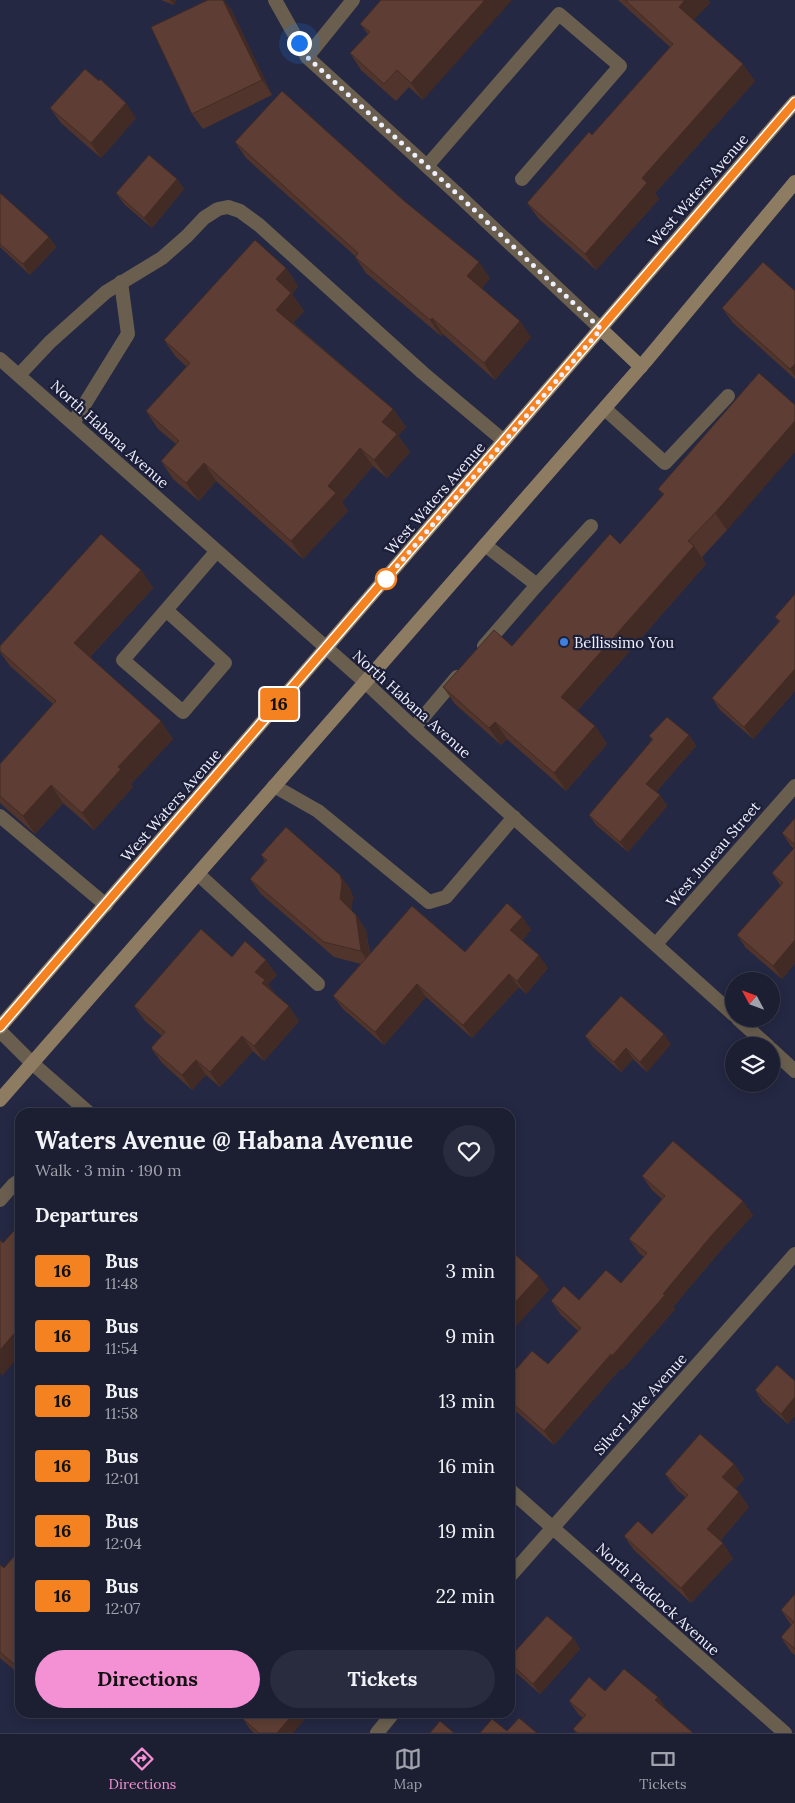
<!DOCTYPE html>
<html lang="en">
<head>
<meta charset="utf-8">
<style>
	body { margin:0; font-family:Lora,serif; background:#292b3e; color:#f1f3f6; height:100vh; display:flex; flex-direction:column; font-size:19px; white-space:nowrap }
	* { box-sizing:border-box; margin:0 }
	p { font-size:16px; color:#a0a2ac }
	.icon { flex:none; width:28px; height:28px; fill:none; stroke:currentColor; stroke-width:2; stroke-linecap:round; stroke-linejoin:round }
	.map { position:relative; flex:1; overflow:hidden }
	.drawer { position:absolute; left:15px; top:1108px; width:500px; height:610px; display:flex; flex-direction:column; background:#1c1e32; border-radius:15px; box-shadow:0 2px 12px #0003,0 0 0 1px #3a3c4d }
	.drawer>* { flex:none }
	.badge { padding:0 10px; border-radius:4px; font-size:18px; line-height:32px }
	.needle { width:32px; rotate:311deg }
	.controls { position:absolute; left:725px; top:972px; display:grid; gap:10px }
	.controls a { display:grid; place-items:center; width:55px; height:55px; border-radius:50%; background:#1c1e32; box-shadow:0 2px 12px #0003,0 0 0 1px #3a3c4d; font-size:25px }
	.you { position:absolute; width:25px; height:25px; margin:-12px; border:4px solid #fff; border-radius:50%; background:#1a73e8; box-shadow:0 0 0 8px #1a73e833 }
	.map>.badge { position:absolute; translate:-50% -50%; box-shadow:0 0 0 2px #fff }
	h2 { padding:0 20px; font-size:19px; line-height:45px }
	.round { display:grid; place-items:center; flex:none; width:52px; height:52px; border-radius:26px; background:#292b3e }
	.headline { display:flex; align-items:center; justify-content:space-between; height:85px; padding:0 20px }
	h1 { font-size:24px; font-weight:700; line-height:38px }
	.cta { display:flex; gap:10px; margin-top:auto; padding:10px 20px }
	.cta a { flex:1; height:58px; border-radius:30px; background:#f491d4; color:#111; font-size:20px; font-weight:700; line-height:58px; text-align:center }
	.cta a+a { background:#292b3e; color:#f1f3f6 }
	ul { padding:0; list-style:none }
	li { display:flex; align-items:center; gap:15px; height:65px; padding:0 20px }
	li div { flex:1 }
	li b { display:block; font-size:19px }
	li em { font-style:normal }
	li .badge { min-width:55px; font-weight:700; text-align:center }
	.menu { display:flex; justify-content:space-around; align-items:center; height:70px; border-top:1px solid #3a3c4d; background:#1c1e32; font-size:14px; color:#a0a2ac }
	.menu a { display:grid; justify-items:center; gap:2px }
	.menu .active { color:#f491d4 }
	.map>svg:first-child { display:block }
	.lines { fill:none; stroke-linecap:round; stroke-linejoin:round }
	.service { stroke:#6a5f4f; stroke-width:14 }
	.minor { stroke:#6a5f4f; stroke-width:14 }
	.tertiary { stroke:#6a5f4f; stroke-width:14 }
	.secondary { stroke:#8e7c62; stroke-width:14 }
	.wall { fill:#51352d }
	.shaded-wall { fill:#422b24 }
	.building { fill:#5e3e34; stroke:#422b24 }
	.line-casing { stroke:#fff; stroke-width:11 }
	.line { stroke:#f58220; stroke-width:8 }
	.walk { stroke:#edf0fe; stroke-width:5; stroke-dasharray:0 9 }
	.stop-dot { fill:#fff; stroke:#f58220; stroke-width:2.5 }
	.shop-dot { fill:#3f7fe0; stroke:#1c1e38; stroke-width:2 }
	.labels { text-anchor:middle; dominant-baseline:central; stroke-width:4.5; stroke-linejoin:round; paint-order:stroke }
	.street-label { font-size:15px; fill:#edf0fe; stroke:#1c1e38 }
	.poi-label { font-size:15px; fill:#edf0fe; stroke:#1c1e38; text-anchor:start }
</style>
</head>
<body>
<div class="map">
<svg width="795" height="1733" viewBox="0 0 795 1733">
	<rect width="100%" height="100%" fill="#252843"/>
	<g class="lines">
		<!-- service -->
		<g class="service">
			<path d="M 275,0 L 307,57 L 453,190 L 601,329"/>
			<path d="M 307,57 L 353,0"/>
			<path d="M 427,166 L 559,14 L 620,66 L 522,179"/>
			<path d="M 19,375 L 50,342 L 106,292 L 162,258 L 187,236 L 204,218 L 218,209 L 228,207 L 240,211 L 259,225 L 423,373 L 504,441"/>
			<path d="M 605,409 L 665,463 L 728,396"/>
			<path d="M 73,423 L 128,334 L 121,282"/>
			<path d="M 485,545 L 537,585 L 591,526"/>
			<path d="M 166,610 L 225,663 L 183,712 L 123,660 L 216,552"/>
			<path d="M 484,646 L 537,585"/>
			<path d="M 414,728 L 457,677"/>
			<path d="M 274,786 L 318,811 L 429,902 L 446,897 L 514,817"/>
			<path d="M 0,816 L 106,905"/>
			<path d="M 198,874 L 318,984"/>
			<path d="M 0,1200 L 13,1185 L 20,1180"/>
		</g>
		<!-- minor -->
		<g class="minor">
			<path d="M 656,944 L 795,786"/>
			<path d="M 0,1031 L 32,1063 L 88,1112"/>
			<path d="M 510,1490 L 785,1733"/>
			<path d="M 510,1576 L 795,1254"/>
			<path d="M 377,1733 L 394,1712"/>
		</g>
		<!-- tertiary -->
		<g class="tertiary">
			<path d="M 0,359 L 365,682 L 414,728 L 734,1015"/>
			<path d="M 738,1019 L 768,1046"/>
			<path d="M 771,1049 L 795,1071"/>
		</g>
		<!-- secondary -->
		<g class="secondary">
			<path d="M 601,329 L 641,367"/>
			<path d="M 0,1027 L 795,102"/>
			<path d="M 0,1100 L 645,362 L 795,182"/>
		</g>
	</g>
	<!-- wall -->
	<g class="wall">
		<path d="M 161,0 L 176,0 L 174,5 Z"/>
		<path d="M 381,0 L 423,100 L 409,87 L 396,101 L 361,70 L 350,53 L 368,34 L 360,24 Z"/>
		<path d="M 618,0 L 708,0 L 710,3 L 693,20 L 755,81 L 655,193 L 659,199 L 596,270 L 539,219 L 527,203 L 592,135 L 670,47 Z"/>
		<path d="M 231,9 L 272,95 L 203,129 L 192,114 Z"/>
		<path d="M 50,108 L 136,118 L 101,158 L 61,123 Z"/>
		<path d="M 235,142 L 490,278 L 481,289 L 531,337 L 495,380 L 443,334 L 441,336 L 366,273 L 355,257 L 355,256 L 246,158 Z"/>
		<path d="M 177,179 L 184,189 L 152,228 L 124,204 L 116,193 Z"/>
		<path d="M 0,193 L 49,237 L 56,247 L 30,275 L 0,247 Z"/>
		<path d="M 286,268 L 298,286 L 292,294 L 304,311 L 293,323 L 393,409 L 406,427 L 398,436 L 410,452 L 387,478 L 373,466 L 342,502 L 348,511 L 303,559 L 216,481 L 199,501 L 173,479 L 161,461 L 176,444 L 158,429 L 146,411 L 187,367 L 176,357 L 164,340 Z"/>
		<path d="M 795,291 L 795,379 L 733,323 L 722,308 Z"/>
		<path d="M 759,373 L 727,530 L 702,557 L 706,564 L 577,711 L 595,726 L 607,744 L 566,791 L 507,739 L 501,745 L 455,704 L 443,687 L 512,646 L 620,544 L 663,495 L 658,489 Z"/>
		<path d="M 141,570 L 153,588 L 90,657 L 173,739 L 131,784 L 133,787 L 94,830 L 63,803 L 35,834 L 0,803 L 0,764 L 53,704 L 10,666 L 0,652 L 0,646 Z"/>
		<path d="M 795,594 L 795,691 L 753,739 L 720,710 L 712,698 L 779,622 L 775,617 Z"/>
		<path d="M 689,735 L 696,746 L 656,792 L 660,795 L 667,806 L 628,852 L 596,825 L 589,815 L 652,740 L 649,736 Z"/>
		<path d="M 795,818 L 795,963 L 782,979 L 746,948 L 737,935 L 781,886 L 772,873 L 794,849 L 791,846 L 782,833 Z"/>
		<path d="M 261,855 L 340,875 L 350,889 L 353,897 L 351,910 L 356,915 L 366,930 L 370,954 L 465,952 L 522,917 L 531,930 L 522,940 L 548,968 L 526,994 L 519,987 L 472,1038 L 426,997 L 384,1045 L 343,1009 L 333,996 L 361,964 L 334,957 L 261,894 L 250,879 L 265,861 Z"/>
		<path d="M 232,957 L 277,975 L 268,984 L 275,995 L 299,1021 L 264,1061 L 253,1051 L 220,1087 L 206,1075 L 192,1090 L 162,1063 L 151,1048 L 162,1036 L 145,1021 L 134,1006 Z"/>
		<path d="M 585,1036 L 671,1044 L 647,1072 L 633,1059 L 621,1072 L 593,1047 Z"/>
		<path d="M 642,1176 L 753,1215 L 721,1250 L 673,1307 L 675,1309 L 622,1370 L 621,1368 L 554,1445 L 510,1406 L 510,1376 L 548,1364 L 578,1331 L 561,1315 L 551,1301 L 579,1300 L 621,1283 L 644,1257 L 639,1253 L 629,1239 L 662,1199 L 652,1190 Z"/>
		<path d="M 795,1381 L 795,1416 L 788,1424 L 762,1401 L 755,1390 Z"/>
		<path d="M 734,1464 L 744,1479 L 735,1489 L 749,1507 L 720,1541 L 733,1558 L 691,1603 L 634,1550 L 624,1536 L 652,1534 L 686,1498 L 676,1489 L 665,1474 Z"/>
		<path d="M 20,1550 L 20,1675 L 0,1658 L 0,1565 L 4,1568 Z"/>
		<path d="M 795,1594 L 795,1655 L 791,1652 L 781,1637 L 791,1625 L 781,1610 Z"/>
		<path d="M 573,1638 L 580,1649 L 540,1694 L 514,1671 L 510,1664 L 510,1657 Z"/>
		<path d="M 605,1691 L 658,1697 L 667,1710 L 693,1733 L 576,1733 L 573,1729 L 583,1718 L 579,1715 L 569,1701 Z"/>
		<path d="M 243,1719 L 293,1733 L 254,1733 L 250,1729 Z"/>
	</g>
	<!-- shaded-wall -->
	<g class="shaded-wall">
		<path d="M 170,0 L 176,0 L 174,5 Z"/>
		<path d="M 223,0 L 224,0 L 231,9 L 272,95 L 262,80 Z"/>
		<path d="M 485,0 L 512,0 L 423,100 L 411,83 Z"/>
		<path d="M 685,0 L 708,0 L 710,3 L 690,24 L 679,7 Z"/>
		<path d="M 743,64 L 755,81 L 655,193 L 659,199 L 596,270 L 585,254 L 642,178 Z"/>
		<path d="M 126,103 L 136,118 L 101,158 L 91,143 Z"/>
		<path d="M 177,179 L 184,189 L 152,228 L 144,218 Z"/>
		<path d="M 49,237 L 56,247 L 30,275 L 23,264 Z"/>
		<path d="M 479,262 L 490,278 L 478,293 L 467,276 Z"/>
		<path d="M 286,268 L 298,286 L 292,294 L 304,311 L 289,328 L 276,310 L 276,279 Z"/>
		<path d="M 432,318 L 443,334 L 441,336 L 430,320 Z"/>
		<path d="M 520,321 L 531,337 L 495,380 L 484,363 Z"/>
		<path d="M 795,364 L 795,376 L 790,369 Z"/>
		<path d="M 393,409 L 406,427 L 398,436 L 410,452 L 387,478 L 374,460 L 382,422 Z"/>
		<path d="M 795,421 L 795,452 L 727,530 L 715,513 Z"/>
		<path d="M 360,448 L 373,466 L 342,502 L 348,511 L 303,559 L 291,541 L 328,486 Z"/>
		<path d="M 204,463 L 216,481 L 199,501 L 186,483 Z"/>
		<path d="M 694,546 L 706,564 L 573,715 L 561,697 Z"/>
		<path d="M 141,570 L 153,588 L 86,661 L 74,643 Z"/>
		<path d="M 795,669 L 795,691 L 753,739 L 744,727 Z"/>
		<path d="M 161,721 L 173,739 L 131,784 L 133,787 L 94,830 L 82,813 L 118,767 Z"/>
		<path d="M 495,722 L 507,739 L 501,745 L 489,728 Z"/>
		<path d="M 595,726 L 607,744 L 566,791 L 554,773 Z"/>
		<path d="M 689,735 L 696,746 L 654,794 L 646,784 Z"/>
		<path d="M 51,785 L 63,803 L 35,834 L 23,816 Z"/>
		<path d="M 660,795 L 667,806 L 628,852 L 620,842 Z"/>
		<path d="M 340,875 L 350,889 L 353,897 L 351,914 L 340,899 Z"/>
		<path d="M 356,915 L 366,930 L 371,966 L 361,951 Z"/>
		<path d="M 522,917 L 531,930 L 520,943 L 510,930 Z"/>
		<path d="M 795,940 L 795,963 L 782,979 L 773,966 Z"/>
		<path d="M 539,955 L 548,968 L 526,994 L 517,981 Z"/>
		<path d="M 266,960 L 277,975 L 268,984 L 276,995 L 262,983 L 255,972 Z"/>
		<path d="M 509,974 L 519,987 L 472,1038 L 463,1025 Z"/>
		<path d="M 417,984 L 426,997 L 384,1045 L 375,1032 Z"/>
		<path d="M 289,1006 L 299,1021 L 264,1061 L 254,1046 Z"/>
		<path d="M 664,1034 L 671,1044 L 647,1072 L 640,1062 Z"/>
		<path d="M 242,1036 L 253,1051 L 220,1087 L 210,1072 Z"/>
		<path d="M 626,1048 L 633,1059 L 621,1072 L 614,1062 Z"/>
		<path d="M 196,1060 L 206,1075 L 192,1090 L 182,1075 Z"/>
		<path d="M 743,1201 L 753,1215 L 721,1250 L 673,1307 L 675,1309 L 622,1370 L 612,1356 L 711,1236 Z"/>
		<path d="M 539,1276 L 549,1290 L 510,1333 L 510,1308 Z"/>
		<path d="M 20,1327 L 20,1355 L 2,1376 L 0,1373 L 0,1350 Z"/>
		<path d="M 611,1354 L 621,1368 L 554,1445 L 544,1431 Z"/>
		<path d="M 795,1397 L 795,1416 L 788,1424 L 781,1414 Z"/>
		<path d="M 734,1464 L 744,1479 L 732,1492 L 722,1477 Z"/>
		<path d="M 739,1492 L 749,1507 L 717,1544 L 707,1529 Z"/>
		<path d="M 723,1543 L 733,1558 L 691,1603 L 681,1588 Z"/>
		<path d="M 573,1638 L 580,1649 L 540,1694 L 533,1684 Z"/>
		<path d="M 658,1697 L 668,1712 L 655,1700 Z"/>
		<path d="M 295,1712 L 311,1712 L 293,1733 L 277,1733 Z"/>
	</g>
	<!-- building -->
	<g class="building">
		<path d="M 208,0 L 223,0 L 262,80 L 192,114 L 151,27 Z"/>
		<path d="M 381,0 L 485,0 L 411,83 L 397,70 L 384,84 L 350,53 L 370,32 L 360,24 Z"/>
		<path d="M 625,0 L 685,0 L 679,7 L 743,64 L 642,178 L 647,183 L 585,254 L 527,203 L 589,132 L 592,135 L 673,44 Z"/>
		<path d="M 85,69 L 99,81 L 100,79 L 126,103 L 91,143 L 50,108 Z"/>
		<path d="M 282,91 L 403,200 L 479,262 L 467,276 L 520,321 L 484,363 L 432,318 L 430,320 L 355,257 L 358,253 L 235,142 Z"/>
		<path d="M 149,155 L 177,179 L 144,218 L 116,193 Z"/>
		<path d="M 0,193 L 49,237 L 23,264 L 0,244 Z"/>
		<path d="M 255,240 L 286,268 L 276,279 L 291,293 L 276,310 L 393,409 L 382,422 L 397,434 L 374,460 L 360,448 L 328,486 L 336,493 L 291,541 L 204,463 L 186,483 L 161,461 L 179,441 L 146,411 L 190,363 L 164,340 Z"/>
		<path d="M 763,262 L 795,291 L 795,364 L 790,369 L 722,308 Z"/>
		<path d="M 759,373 L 795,405 L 795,421 L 715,513 L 688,541 L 694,546 L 561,697 L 595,726 L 554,773 L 495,722 L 489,728 L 443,687 L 494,630 L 512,646 L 610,534 L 620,544 L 664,494 L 658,489 Z"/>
		<path d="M 101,534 L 141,570 L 74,643 L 161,721 L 118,767 L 121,769 L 82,813 L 51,785 L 23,816 L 0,796 L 0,764 L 56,701 L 0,651 L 0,646 Z"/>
		<path d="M 795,594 L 795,669 L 744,727 L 712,698 L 780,621 L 775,617 Z"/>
		<path d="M 667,717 L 689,735 L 646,784 L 660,795 L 620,842 L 589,815 L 653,739 L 649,736 Z"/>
		<path d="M 795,818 L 795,845 L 782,833 Z"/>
		<path d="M 286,827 L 340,875 L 342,882 L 340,899 L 356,915 L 361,951 L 324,942 L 250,879 L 267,860 L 261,855 Z"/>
		<path d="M 795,847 L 795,940 L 773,966 L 737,935 L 783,883 L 772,873 Z"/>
		<path d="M 507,903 L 522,917 L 510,930 L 539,955 L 517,981 L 509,974 L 463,1025 L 417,984 L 375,1032 L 333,996 L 412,906 L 465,952 Z"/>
		<path d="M 201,929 L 232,957 L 245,941 L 266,960 L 255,972 L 265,980 L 262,983 L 289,1006 L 254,1046 L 242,1036 L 210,1072 L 196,1060 L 182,1075 L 151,1048 L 165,1032 L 134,1006 Z"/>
		<path d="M 621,996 L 664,1034 L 640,1062 L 626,1048 L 614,1062 L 585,1036 Z"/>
		<path d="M 673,1141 L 743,1201 L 711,1236 L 663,1294 L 665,1295 L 612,1356 L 611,1354 L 544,1431 L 510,1401 L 510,1376 L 532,1351 L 548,1364 L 581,1328 L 551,1301 L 564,1286 L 579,1300 L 606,1270 L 621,1283 L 647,1253 L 629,1239 L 665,1196 L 642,1176 Z"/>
		<path d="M 20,1224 L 20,1327 L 0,1350 L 0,1240 L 3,1243 Z"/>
		<path d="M 510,1250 L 539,1276 L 510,1308 Z"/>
		<path d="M 777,1365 L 795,1381 L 795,1397 L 781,1414 L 755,1390 Z"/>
		<path d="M 700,1434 L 734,1464 L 722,1477 L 739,1492 L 707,1529 L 723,1543 L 681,1588 L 624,1536 L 638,1521 L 652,1534 L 688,1495 L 665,1474 Z"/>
		<path d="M 20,1550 L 20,1669 L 0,1652 L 0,1565 L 4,1568 Z"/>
		<path d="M 795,1594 L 795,1649 L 781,1637 L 794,1622 L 781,1610 Z"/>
		<path d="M 547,1616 L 573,1638 L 533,1684 L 510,1663 L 510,1657 Z"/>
		<path d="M 624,1669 L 658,1697 L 655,1700 L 693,1733 L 578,1733 L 573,1729 L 586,1715 L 569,1701 L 589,1677 L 605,1691 Z"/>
		<path d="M 248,1712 L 295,1712 L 277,1733 L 259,1733 L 243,1719 Z"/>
		<path d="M 519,1718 L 537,1733 L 480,1733 L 492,1719 L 507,1731 Z"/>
		<path d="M 440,1721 L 454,1733 L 430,1733 Z"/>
	</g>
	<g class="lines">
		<defs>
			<path id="line" d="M 0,1027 L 795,102"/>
		</defs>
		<!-- line casing -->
		<use href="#line" class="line-casing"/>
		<!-- line -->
		<use href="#line" class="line"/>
		<!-- walk -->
		<path class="walk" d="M 299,43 L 307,57 L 453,190 L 601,329 L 386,579"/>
	</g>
	<!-- markers -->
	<circle class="stop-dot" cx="386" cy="579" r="10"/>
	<circle class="shop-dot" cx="564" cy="642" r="5"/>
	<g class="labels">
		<!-- street labels -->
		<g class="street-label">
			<text transform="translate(698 190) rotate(-49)">West Waters Avenue</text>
			<text transform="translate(110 434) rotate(42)">North Habana Avenue</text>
			<text transform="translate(435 498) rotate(-49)">West Waters Avenue</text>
			<text transform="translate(412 704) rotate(42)">North Habana Avenue</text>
			<text transform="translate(171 805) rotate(-49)">West Waters Avenue</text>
			<text transform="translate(713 854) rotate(-49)">West Juneau Street</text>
			<text transform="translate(640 1404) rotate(-48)">Silver Lake Avenue</text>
			<text transform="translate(658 1599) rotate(42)">North Paddock Avenue</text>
		</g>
		<!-- poi labels -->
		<g class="poi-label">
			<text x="574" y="642">Bellissimo You</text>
		</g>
	</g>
</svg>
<div class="controls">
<a><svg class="needle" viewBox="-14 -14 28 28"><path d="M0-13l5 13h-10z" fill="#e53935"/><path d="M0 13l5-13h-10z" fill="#a0a2ac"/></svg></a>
<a><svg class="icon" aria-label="layers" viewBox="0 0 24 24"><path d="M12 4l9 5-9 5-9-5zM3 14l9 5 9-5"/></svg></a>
</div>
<div class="you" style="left:299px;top:43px"></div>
<b class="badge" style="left:279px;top:704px;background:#f58220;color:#111">16</b>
<section class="drawer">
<div class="headline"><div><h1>Waters Avenue @ Habana Avenue</h1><p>Walk · 3 min · 190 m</p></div><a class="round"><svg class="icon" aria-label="heart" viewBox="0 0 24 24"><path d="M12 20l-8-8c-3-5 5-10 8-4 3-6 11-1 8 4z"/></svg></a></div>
<h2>Departures</h2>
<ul>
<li><span class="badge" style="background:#f58220;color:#111">16</span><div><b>Bus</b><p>11:48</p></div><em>3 min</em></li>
<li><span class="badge" style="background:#f58220;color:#111">16</span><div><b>Bus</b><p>11:54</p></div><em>9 min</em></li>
<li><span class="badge" style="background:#f58220;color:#111">16</span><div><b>Bus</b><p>11:58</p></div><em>13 min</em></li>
<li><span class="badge" style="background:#f58220;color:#111">16</span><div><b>Bus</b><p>12:01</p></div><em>16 min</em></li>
<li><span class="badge" style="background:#f58220;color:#111">16</span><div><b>Bus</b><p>12:04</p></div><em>19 min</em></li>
<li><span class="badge" style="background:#f58220;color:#111">16</span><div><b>Bus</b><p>12:07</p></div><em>22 min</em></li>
</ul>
<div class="cta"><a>Directions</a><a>Tickets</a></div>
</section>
</div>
<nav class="menu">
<a class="active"><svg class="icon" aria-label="directions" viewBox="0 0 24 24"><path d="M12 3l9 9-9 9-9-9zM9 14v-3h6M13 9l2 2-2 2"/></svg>Directions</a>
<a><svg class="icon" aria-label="map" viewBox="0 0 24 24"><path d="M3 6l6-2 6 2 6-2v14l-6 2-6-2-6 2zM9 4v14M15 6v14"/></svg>Map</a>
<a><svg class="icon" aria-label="tickets" viewBox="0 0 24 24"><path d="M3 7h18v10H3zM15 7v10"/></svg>Tickets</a>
</nav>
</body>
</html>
